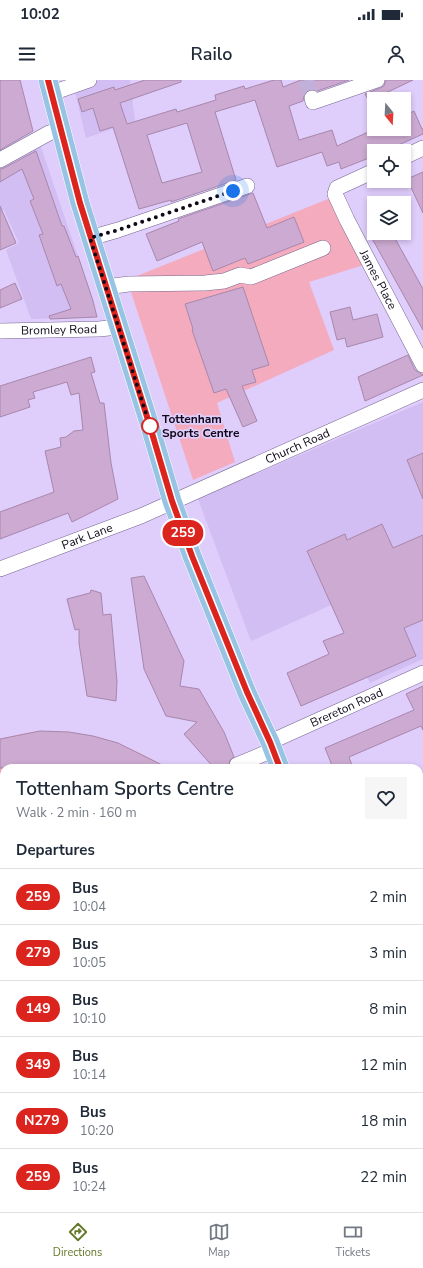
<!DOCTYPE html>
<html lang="en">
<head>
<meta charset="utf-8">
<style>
	body { margin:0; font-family:"Nunito Sans",sans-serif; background:#f6f6f7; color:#1f2937; height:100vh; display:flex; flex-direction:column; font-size:15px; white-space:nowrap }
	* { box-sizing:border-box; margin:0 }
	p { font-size:13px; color:#747a83 }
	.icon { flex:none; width:22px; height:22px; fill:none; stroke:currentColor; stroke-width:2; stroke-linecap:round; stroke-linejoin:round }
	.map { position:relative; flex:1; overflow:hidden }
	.panel { position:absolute; left:0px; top:684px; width:423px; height:448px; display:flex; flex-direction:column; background:#fff; border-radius:12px 12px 0 0; box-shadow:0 2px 6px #0003 }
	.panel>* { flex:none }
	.badge { padding:0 8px; border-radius:13px; font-size:14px; line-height:26px }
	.needle { width:26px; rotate:162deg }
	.controls { position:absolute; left:367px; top:12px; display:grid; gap:8px }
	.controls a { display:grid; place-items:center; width:44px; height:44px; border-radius:0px; background:#fff; box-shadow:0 2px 6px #0003; font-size:20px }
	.you { position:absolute; width:20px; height:20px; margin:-10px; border:3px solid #fff; border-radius:50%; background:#1a73e8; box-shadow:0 0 0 6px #1a73e833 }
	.map>.badge { position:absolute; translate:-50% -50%; box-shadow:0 0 0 2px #fff }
	h2 { padding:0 16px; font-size:15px; line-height:36px }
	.round { display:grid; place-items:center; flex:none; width:42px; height:42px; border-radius:0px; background:#f6f6f7 }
	.summary { display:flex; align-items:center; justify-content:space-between; height:68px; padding:0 16px }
	h1 { font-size:19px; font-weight:600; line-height:30px }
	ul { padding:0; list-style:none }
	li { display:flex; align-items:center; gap:12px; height:56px; padding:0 16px; border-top:1px solid #e0e1e3 }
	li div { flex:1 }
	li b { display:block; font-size:15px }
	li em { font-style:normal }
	li .badge { min-width:44px; font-weight:700; text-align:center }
	.status { display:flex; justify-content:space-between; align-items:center; height:28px; padding:0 20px; background:#fff; direction:ltr }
	.status svg { height:11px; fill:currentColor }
	header { display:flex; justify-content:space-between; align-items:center; height:52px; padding:0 16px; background:#fff; font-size:18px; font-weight:600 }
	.dock { display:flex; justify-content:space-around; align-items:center; height:56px; border-top:1px solid #e0e1e3; background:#fff; font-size:11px; color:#747a83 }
	.dock a { display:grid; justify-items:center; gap:2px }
	.dock .active { color:#647929 }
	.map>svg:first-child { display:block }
	.built { fill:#d2bef3 }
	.green { fill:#f4abbe }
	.building { fill:#ccaad1; stroke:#a887ac; fill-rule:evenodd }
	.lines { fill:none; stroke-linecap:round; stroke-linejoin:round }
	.minor-tunnel { stroke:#c0b0da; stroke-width:15; stroke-dasharray:15 8; stroke-linecap:butt }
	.minor-casing { stroke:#76658e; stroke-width:16 }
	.major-casing { stroke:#fff; stroke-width:20 }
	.minor { stroke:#fff; stroke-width:15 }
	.major { stroke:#98c4e4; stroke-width:19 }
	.line-casing { stroke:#fff; stroke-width:9 }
	.line { stroke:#dc241f; stroke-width:6 }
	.walk { stroke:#0f0918; stroke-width:4; stroke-dasharray:0 7.2 }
	.stop-dot { fill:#fff; stroke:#dc241f; stroke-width:2 }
	.labels { text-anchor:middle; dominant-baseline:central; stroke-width:3.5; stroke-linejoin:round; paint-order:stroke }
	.street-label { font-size:12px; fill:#0f0918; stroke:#dfcdfc }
	.stop-label { font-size:12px; font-weight:bold; fill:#0f0918; stroke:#dfcdfc; text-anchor:start }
</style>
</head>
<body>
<div class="status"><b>10:02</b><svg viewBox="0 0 49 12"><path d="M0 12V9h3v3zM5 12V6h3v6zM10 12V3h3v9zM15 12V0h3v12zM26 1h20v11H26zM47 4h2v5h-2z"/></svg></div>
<header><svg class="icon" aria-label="menu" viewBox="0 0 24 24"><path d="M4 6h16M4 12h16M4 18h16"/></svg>Railo<svg class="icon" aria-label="person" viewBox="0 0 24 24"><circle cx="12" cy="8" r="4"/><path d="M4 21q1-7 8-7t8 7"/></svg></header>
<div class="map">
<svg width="423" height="1132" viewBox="0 0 423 1132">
	<rect width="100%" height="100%" fill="#dfcdfc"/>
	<!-- built -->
	<g class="built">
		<path d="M 72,0 L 130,0 L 135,41 L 86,58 Z"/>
		<path d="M 39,61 L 93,221 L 96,234 L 94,237 L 31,239 L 6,170 L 19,163 L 4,130 L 0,130 L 0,83 Z"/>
		<path d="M 423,322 L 423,579 L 370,603 L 331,525 L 251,561 L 198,419 Z"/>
		<path d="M 419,852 L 423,862 L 423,989 L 419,980 Z"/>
		<path d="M 419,1097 L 423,1108 L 423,1132 L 302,1132 L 305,1128 L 419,1128 Z"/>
	</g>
	<!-- green -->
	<g class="green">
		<path d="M 333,117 L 367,184 L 309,202 L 334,270 L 217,323 L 235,382 L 193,400 L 127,200 Z"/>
		<path d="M 40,651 C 58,652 75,652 92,656 C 119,661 144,675 168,688 L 4,688 L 4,1128 L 247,1128 L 241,1132 L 0,1132 L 0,659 L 21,654 Z"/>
	</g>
	<!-- building -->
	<g class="building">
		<path d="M 0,0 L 20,0 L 33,51 L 0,70 Z"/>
		<path d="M 145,0 L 181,0 L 181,2 L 120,23 L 127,44 L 176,29 L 177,32 L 216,20 L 215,15 L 244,6 L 245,9 L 274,0 L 281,0 L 283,7 L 301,0 L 349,0 L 317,11 L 314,9 L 309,9 L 306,12 L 304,15 L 303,21 L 289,26 L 299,60 L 332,50 L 337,66 L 375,49 L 404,49 L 404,36 L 414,31 L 422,49 L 423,49 L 423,54 L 385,71 L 374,71 L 374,76 L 341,89 L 339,82 L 327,86 L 322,72 L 277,87 L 255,20 L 215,32 L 236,100 L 171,122 L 171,120 L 139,129 L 113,47 L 100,51 L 93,28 L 82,32 L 78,19 L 114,7 L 115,10 ZM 187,43 L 202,92 L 162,103 L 147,55 Z"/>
		<path d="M 386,0 L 413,0 L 369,21 L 365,14 L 380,8 L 384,6 Z"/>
		<path d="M 36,71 L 62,146 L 64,146 L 76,177 L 78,176 L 93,221 L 97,237 L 50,239 L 49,236 L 71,229 L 61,204 L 57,206 L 39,155 L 43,154 L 30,121 L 34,119 L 22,89 L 0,102 L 0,89 L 4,88 Z"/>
		<path d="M 423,92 L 423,133 L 407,99 Z"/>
		<path d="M 253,113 L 267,148 L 294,137 L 304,162 L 248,184 L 245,178 L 213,191 L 202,162 L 157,181 L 146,154 L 179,141 L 178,139 Z"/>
		<path d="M 0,126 L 16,163 L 0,170 Z"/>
		<path d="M 369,153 L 392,153 L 423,209 L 423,250 Z"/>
		<path d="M 15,203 L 22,219 L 0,228 L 0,210 Z"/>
		<path d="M 243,207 L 269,285 L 252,290 L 256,302 L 242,306 L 257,341 L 243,347 L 226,309 L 214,313 L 192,250 L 193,249 L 185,224 Z"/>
		<path d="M 350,227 L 353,240 L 377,234 L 383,257 L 347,267 L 345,258 L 337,260 L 330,232 Z"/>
		<path d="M 408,275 L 415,290 L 423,295 L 365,321 L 358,297 Z"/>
		<path d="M 91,277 L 95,292 L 91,293 L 100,323 L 104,323 L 111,383 L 118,419 L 72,442 L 68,433 L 0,459 L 0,432 L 54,412 L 45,371 L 61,367 L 60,358 L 66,357 L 74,351 L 83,350 L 79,313 L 71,315 L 67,302 L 33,312 L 35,318 L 28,320 L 30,327 L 0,337 L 0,306 Z"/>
		<path d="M 423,373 L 423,419 L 407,380 Z"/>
		<path d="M 382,444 L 393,468 L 423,455 L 423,540 L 404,548 L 416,576 L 301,626 L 287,593 L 329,574 L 323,561 L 344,553 L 307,471 L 345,454 L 347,460 Z"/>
		<path d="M 144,496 L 184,581 L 180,606 L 199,609 L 224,652 L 234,677 L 230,680 L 229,688 L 214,688 L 184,654 L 197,642 L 166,636 L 144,589 L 131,498 Z"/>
		<path d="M 91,510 L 101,513 L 103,535 L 111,534 L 117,602 L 116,621 L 87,616 L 79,563 L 79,549 L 75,550 L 67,519 L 90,513 Z"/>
		<path d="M 423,606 L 423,650 L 421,646 L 349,677 L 353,688 L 333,688 L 325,668 L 414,630 L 406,614 Z"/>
		<path d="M 40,651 L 69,652 L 93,656 L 118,663 L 168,688 L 0,688 L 0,659 Z"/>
	</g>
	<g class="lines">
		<!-- minor-tunnel -->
		<path class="minor-tunnel" d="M 306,0 L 312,18"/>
		<defs>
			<g id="minor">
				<path d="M 52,13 L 89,0"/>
				<path d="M 312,18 L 313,22 L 377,0"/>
				<path d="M 404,77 L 423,68"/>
				<path d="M 0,80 L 49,53 L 61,49"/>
				<path id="s1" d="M 374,91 L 337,108 L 335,114 L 347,140 L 423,285"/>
				<path d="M 90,158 L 118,150 L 247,106"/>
				<path d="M 106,207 L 129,204 L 205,203 L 224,201 L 240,195 L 251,197 L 323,168"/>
				<path id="s2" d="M 0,251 L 99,249 L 118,247"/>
				<path id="s3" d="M 0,489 L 141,436 L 423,310"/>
				<path id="s4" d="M 270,662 L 423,593"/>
				<path d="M 237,685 L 273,670"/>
				<path d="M 419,779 L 423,776"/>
				<path d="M 419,810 L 423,818"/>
				<path d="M 419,941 L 423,939"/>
				<path d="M 360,1128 L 361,1132"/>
				<path d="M 290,1132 L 294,1128"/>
			</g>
			<g id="major">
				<path d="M 48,0 L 80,123 L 149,343 L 172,421 L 192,476 L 247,613 L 270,662 L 280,688"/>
				<path d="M 419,1013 L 423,1023"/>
			</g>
		</defs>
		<!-- minor casing -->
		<use href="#minor" class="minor-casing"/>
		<!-- major casing -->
		<use href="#major" class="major-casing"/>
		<!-- minor -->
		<use href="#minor" class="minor"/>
		<!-- major -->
		<use href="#major" class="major"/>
	</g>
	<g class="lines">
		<defs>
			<path id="line" d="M 48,0 L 80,123 L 149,343 L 172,421 L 192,476 L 247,612 L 270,662 L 280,688"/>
		</defs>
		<!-- line casing -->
		<use href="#line" class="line-casing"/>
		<!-- line -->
		<use href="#line" class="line"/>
		<!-- walk -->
		<path class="walk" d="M 150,346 L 90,158 L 118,150 L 233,111"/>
	</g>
	<!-- markers -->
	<circle class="stop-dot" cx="150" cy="346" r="8"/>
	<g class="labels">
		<!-- street labels -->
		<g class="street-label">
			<text stroke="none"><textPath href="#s1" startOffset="143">James Place</textPath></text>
			<text stroke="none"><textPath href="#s2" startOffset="59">Bromley Road</textPath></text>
			<text stroke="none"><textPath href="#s3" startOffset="322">Church Road</textPath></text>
			<text stroke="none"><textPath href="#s3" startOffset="93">Park Lane</textPath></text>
			<text stroke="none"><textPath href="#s4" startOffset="84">Brereton Road</textPath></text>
		</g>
		<!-- stop labels -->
		<g class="stop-label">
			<text x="162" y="339">Tottenham<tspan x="162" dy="14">Sports Centre</tspan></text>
		</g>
	</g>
</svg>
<div class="controls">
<a><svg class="needle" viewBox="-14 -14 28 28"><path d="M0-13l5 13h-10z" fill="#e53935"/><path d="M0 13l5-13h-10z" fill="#747a83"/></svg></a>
<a><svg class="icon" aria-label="locate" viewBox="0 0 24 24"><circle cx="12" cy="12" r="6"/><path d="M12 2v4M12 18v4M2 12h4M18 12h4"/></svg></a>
<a><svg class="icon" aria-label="layers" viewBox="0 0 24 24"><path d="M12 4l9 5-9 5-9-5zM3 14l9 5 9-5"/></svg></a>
</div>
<div class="you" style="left:233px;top:111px"></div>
<b class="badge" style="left:183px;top:453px;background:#dc241f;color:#fff">259</b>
<section class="panel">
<div class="summary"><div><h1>Tottenham Sports Centre</h1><p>Walk · 2 min · 160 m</p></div><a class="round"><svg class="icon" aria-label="heart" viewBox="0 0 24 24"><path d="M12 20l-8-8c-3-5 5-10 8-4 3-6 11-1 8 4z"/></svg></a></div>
<h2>Departures</h2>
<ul>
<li><span class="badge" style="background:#dc241f;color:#fff">259</span><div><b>Bus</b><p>10:04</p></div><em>2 min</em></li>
<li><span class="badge" style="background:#dc241f;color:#fff">279</span><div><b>Bus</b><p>10:05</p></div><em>3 min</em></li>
<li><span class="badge" style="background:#dc241f;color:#fff">149</span><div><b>Bus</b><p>10:10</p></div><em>8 min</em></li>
<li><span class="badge" style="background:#dc241f;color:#fff">349</span><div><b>Bus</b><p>10:14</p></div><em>12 min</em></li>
<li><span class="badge" style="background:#dc241f;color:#fff">N279</span><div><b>Bus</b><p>10:20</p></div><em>18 min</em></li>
<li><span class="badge" style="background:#dc241f;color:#fff">259</span><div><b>Bus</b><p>10:24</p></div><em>22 min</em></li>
</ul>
</section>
</div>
<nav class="dock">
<a class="active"><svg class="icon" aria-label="directions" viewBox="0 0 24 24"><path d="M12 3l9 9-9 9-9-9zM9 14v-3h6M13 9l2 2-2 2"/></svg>Directions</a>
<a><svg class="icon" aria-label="map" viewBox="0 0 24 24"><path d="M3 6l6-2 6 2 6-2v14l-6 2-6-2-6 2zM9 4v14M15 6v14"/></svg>Map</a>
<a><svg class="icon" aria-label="tickets" viewBox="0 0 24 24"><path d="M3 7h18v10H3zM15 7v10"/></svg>Tickets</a>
</nav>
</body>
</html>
